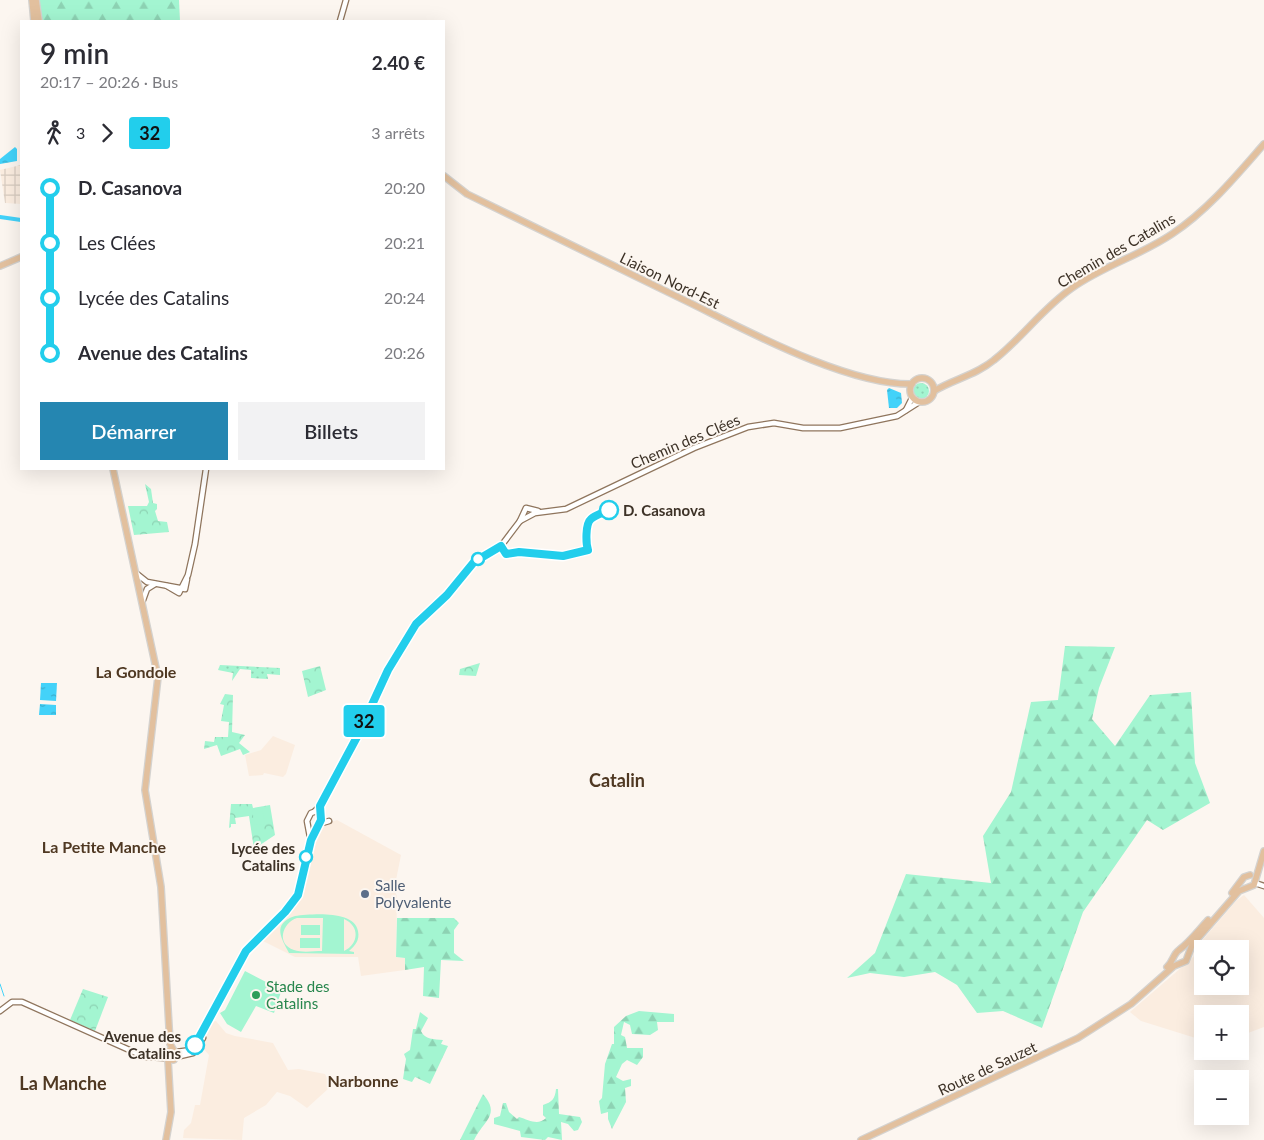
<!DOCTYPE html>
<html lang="fr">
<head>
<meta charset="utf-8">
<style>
	body { margin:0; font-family:Lato,sans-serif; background:#f2f2f3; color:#2b2b33; height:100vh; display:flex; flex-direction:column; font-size:19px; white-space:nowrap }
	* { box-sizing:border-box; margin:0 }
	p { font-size:16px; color:#7c7c81 }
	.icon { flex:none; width:28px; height:28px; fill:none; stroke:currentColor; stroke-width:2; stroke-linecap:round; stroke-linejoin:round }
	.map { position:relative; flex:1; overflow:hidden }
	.drawer { position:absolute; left:20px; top:20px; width:425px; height:450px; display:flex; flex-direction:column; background:#fff; border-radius:0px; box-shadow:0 5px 20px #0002 }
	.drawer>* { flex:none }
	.badge { padding:0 10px; border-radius:4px; font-size:18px; line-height:32px }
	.fabs { position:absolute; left:1194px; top:940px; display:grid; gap:10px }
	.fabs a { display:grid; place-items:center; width:55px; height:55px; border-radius:0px; background:#fff; box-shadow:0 5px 20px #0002; font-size:25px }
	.map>.badge { position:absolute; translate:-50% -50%; box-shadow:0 0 0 2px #fff }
	.legs { display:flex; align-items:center; gap:8px; height:55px; padding:0 20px; font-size:16px }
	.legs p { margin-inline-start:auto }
	.overview { display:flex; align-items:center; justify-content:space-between; height:85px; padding:0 20px }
	h1 { font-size:28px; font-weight:600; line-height:38px }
	.action { display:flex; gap:10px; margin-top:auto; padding:10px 20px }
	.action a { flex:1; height:58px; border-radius:0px; background:#2586b1; color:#fff; font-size:20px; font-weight:600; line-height:58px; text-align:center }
	.action a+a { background:#f2f2f3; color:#2b2b33 }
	ul { padding:0 20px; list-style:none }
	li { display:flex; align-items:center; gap:18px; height:55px; font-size:19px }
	li i { display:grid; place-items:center; width:8px; height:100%; margin:0 6px; background:currentColor }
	li i::after { content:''; width:12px; height:12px; margin:-6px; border:4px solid; border-radius:50%; background:#fff }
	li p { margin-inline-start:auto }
	li:first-child i { background:linear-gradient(#0000 50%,currentColor 0) }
	li:last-child i { background:linear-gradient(currentColor 50%,#0000 0) }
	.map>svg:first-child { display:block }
	.built { fill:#fbede0; fill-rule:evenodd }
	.industrial { fill:url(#industrial-grid) }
	.grass { fill:url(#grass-dots) }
	.forest { fill:url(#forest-firs) }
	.park { fill:url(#park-crowns) }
	.pitch { fill:#a3f5d1; fill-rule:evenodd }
	.water { fill:url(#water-ripples) }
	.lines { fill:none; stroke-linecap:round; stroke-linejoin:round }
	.stream { stroke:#43d2f9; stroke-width:1 }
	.canal { stroke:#43d2f9; stroke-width:4 }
	.minor-casing { stroke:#8f755d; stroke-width:7 }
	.major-casing { stroke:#d4d2cf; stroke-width:8 }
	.minor { stroke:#fff; stroke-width:4.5 }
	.major { stroke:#e2c09e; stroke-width:5.5 }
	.line-1-casing { stroke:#fff; stroke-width:11 }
	.line-1 { stroke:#22ceec; stroke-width:8 }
	.stop-1-dot { fill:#fff; stroke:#22ceec; stroke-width:2.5 }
	.service-dot { fill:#5c6f8a; stroke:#fcf6f0; stroke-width:2 }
	.leisure-dot { fill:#2e9e5b; stroke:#fcf6f0; stroke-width:2 }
	.labels { text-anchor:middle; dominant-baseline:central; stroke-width:4; stroke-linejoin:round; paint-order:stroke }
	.street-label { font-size:15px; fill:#3d3227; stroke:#fcf6f0 }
	.stop-label { font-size:15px; font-weight:bold; fill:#3d3227; stroke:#fcf6f0; text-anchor:end }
	.service-label { font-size:15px; fill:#4e5e75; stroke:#fcf6f0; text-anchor:start }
	.leisure-label { font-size:15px; fill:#27864d; stroke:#fcf6f0; text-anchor:start }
	.neighbourhood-label { font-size:16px; font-weight:bold; fill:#4f3822; stroke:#fcf6f0 }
	.quarter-label { font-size:18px; font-weight:bold; fill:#4f3822; stroke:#fcf6f0 }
</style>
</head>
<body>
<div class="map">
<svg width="1264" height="1140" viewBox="0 0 1264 1140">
	<defs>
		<pattern id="industrial-grid" width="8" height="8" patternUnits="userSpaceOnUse" patternTransform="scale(1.25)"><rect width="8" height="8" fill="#fbede0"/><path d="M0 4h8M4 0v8" fill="none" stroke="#d8ccc0"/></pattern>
		<pattern id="grass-dots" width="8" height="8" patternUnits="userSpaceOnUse" patternTransform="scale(1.25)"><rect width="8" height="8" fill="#a3f5d1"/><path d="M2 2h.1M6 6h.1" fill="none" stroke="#8dd2b3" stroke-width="1.8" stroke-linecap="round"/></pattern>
		<pattern id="forest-firs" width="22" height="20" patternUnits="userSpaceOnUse" patternTransform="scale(1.25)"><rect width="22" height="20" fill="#a3f5d1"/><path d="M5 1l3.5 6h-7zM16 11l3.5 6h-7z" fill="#8dd2b3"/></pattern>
		<pattern id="park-crowns" width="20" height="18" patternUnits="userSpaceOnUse" patternTransform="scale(1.25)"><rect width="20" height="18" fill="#a3f5d1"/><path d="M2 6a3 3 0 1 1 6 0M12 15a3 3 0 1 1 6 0" fill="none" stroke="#8dd2b3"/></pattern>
		<pattern id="water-ripples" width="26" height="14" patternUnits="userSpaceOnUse" patternTransform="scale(1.25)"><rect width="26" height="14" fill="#43d2f9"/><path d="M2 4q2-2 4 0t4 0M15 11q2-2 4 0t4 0" fill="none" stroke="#39abca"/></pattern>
	</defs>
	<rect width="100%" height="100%" fill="#fcf6f0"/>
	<!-- built -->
	<g class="built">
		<path d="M 273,736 L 295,745 L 286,774 L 283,777 L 264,773 L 263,775 L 249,776 L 245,755 L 261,750 Z"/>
		<path d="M 337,820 L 401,855 L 394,890 L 397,896 L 396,957 L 405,958 L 405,970 L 361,976 L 358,957 L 295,957 L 263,941 L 262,939 L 293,910 L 304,893 L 316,831 L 321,825 Z"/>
		<path d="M 1244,895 L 1264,918 L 1264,1027 L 1240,1036 L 1240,1014 L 1202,1014 L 1202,1040 L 1141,1021 L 1130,1012 L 1189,961 L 1194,956 L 1193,951 L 1236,901 ZM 1202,949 L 1240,949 L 1240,986 L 1202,986 Z"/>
		<path d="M 216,1021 L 226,1033 L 235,1036 L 273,1043 L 288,1070 L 299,1069 L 325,1074 L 330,1084 L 328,1089 L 307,1108 L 290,1096 L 277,1092 L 266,1105 L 244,1118 L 242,1140 L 183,1138 L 184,1130 L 191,1123 L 195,1105 L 200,1105 L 209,1055 L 202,1047 L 212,1022 Z"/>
	</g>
	<!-- industrial -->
	<path class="industrial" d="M 21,148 L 21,204 L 5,203 L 0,170 L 21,165 Z"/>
	<!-- grass -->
	<g class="grass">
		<circle cx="921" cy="391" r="8"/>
		<path d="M 220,665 L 280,668 L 280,675 L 267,674 L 268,679 L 251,678 L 251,670 L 240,669 L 232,681 L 233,673 L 218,670 Z"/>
	</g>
	<!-- forest -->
	<g class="forest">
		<path d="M 37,0 L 179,0 L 180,21 L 40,21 Z"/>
		<path d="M 1065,646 L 1115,647 L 1099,688 L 1092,719 L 1115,746 L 1150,695 L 1191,692 L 1195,763 L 1210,803 L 1163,830 L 1147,820 L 1083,912 L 1042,1028 L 1003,1011 L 977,1013 L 957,985 L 935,972 L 904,977 L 870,973 L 847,978 L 875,953 L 906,874 L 991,883 L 983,836 L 1011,792 L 1031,702 L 1058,700 Z"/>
		<path d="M 397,918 L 454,918 L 459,923 L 454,930 L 454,953 L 464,961 L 441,960 L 439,998 L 423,996 L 424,967 L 405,970 L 405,958 L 396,957 Z"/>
		<path d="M 639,1011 L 674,1014 L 674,1022 L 657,1022 L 658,1030 L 650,1035 L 632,1034 L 630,1025 L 624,1022 L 621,1035 L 625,1037 L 627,1048 L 643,1048 L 643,1057 L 637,1065 L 627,1060 L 622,1064 L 616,1077 L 623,1081 L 631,1079 L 631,1086 L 625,1088 L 626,1102 L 612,1129 L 608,1119 L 608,1112 L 601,1114 L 599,1101 L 602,1098 L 605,1064 L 612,1044 L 614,1044 L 614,1027 L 626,1016 Z"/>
		<path d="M 420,1012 L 428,1018 L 421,1031 C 425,1040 434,1039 443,1040 L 441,1044 L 448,1046 L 430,1084 L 415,1077 L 412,1082 L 403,1079 L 406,1059 L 404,1054 L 410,1050 L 413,1029 L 416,1029 Z"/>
		<path d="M 556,1089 L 558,1089 L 559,1114 L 580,1117 L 582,1122 L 578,1130 L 574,1131 L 568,1124 L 561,1122 L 562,1140 L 548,1137 L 545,1140 L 521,1137 L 520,1131 L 494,1124 L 494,1118 L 500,1116 L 503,1103 L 506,1103 L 509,1112 L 517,1119 L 519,1117 C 529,1120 538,1126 546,1118 L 543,1115 L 543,1105 C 552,1102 555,1099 556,1089 Z"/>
		<path d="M 483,1094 C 501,1115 484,1120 474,1140 L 460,1140 Z"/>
	</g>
	<!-- park -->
	<g class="park">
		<path d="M 145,484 L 151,489 L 153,503 L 157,504 L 157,509 L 155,511 L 158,521 L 167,522 L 169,532 L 134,535 L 128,506 L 147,506 L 149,502 Z"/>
		<path d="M 480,663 L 476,676 L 459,675 L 460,669 Z"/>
		<path d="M 320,666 L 326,690 L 308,697 L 302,671 Z"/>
		<path d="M 225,694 L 233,695 L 232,732 L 245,735 L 239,743 L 250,752 L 243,755 L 240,749 L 221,756 L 217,745 L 204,749 L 205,741 L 214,742 L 215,737 L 228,737 L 229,722 L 221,721 L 224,705 L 220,704 Z"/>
		<path d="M 231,804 L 252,804 L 253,808 L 270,805 L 275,835 L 254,849 L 249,816 L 235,818 L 236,824 L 231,824 L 231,827 L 229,828 Z"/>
		<path d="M 83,989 L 108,997 L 95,1031 L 70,1020 Z"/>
	</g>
	<!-- pitch -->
	<g class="pitch">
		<path d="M 262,808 L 265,824 L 255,825 L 252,810 Z"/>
		<path d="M 295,916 C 312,914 354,910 358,931 C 360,940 355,946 349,951 L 354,952 L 354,954 L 289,953 C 282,939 271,924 295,916 ZM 297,918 L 323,918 L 322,951 C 314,951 302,953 294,950 C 276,944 282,923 297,918 ZM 344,919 C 360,926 359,944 344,951 Z"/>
		<rect x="301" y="925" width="19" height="10"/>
		<rect x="300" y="938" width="20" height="10"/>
		<path d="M 245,971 L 270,984 L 273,981 L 284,983 L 274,1013 L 256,1006 L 241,1032 L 227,1024 L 220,1013 L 225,1010 Z"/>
	</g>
	<!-- water -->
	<g class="water">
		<path d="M 15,147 L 17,149 L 17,161 L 0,164 L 0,159 Z"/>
		<path d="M 889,388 L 901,393 L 902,403 L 897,408 L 889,408 L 887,390 Z"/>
		<path d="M 41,683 L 57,683 L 56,701 L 40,700 Z"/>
		<path d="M 40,704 L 56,705 L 56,715 L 39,715 Z"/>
	</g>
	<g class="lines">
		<!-- stream -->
		<path class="stream" d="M 0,984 L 4,996"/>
		<!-- canal -->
		<path class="canal" d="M 0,217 L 21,220"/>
		<defs>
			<g id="minor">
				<path d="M 340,21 L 346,0"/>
				<path d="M 906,410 L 912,398"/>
				<path d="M 520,521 L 535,513 L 566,509 L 694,448 L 748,427 L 774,423 L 803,428 L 840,428 L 897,416 L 919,402"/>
				<path d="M 137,574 L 147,582 L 185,589 L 187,579"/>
				<path d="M 167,586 L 179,593 L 188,575 L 195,544 L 206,469"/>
				<path d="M 143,600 L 147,589 L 155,584"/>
				<path d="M 315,811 L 320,806 L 358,735 L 388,670 L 416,624 L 447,595 L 474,562 L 501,546 L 520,521 L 526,508 L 538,511"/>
				<path d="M 319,824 L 329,821"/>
				<path d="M 310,837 L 307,821 L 311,813 L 317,811"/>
				<path d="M 1255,883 L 1264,886"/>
				<path d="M 0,1011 L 12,1002 L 22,1002 L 145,1057 L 166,1058"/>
				<path d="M 176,1052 L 191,1050 L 196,1045 L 246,951 L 285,912 L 298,895 L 311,840 L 321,820 L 320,806"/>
				<path d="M 176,1057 L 193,1053 L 203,1038"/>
			</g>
			<g id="major">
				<path d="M 32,0 L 34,21"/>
				<path d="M 36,0 L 39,21"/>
				<path d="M 444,176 L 467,194 C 538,229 610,264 682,299 C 742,328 845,385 912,384"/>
				<path d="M 0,266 L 21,257"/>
				<circle cx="922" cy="390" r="12"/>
				<path d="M 934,391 C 954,379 976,375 994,360 C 1022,338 1043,308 1072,288 C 1103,266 1141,255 1172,234 C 1208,210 1236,176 1264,144"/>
				<path d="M 113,469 L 158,677 L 145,790 L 161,887 L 170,1044 L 176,1054 L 174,1060 L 168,1060 L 166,1052 L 172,1049"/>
				<path d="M 1232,893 L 1244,877 L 1250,875"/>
				<path d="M 1167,967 C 1173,962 1173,954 1179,950 C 1190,942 1198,931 1208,920"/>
				<path d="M 166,1140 L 171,1112 L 168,1060"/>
				<path d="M 861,1140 L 1078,1038 L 1131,1004 L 1174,966 L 1186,961 L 1192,945 L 1239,891 L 1254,885 L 1264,851"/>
			</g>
		</defs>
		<!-- minor casing -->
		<use href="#minor" class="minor-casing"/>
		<!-- major casing -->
		<use href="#major" class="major-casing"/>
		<!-- minor -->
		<use href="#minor" class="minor"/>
		<!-- major -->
		<use href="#major" class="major"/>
	</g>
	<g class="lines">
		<defs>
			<path id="line-1" d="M 195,1045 L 246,951 L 285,912 L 298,895 L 311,840 L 321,820 L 320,806 L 358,735 L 388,670 L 416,624 L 447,595 L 474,562 L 501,546 L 506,554 L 519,552 L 563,556 L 588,550 C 586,544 585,524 591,519 C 595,515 603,513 609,510"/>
		</defs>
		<!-- line-1 casing -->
		<use href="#line-1" class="line-1-casing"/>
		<!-- line-1 -->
		<use href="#line-1" class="line-1"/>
	</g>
	<!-- markers -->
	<g class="stop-1-dot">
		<circle cx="609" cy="510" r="9"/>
		<circle cx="478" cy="559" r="6"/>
		<circle cx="306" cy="857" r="6"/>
		<circle cx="195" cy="1045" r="9"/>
	</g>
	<circle class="service-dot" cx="365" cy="894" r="5"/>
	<circle class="leisure-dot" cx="256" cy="995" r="5"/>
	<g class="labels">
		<!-- street labels -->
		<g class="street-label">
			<text transform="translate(1116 250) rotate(-30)">Chemin des Catalins</text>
			<text transform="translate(670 280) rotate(26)">Liaison Nord-Est</text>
			<text transform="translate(685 441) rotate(-23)">Chemin des Clées</text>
			<text transform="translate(987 1068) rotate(-25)">Route de Sauzet</text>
		</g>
		<!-- stop labels -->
		<g class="stop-label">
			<text x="623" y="510" text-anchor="start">D. Casanova</text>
			<text x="295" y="848">Lycée des<tspan x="295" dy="17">Catalins</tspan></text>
			<text x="181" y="1036">Avenue des<tspan x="181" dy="17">Catalins</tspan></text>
		</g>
		<!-- service labels -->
		<g class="service-label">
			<text x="375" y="885">Salle<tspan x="375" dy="17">Polyvalente</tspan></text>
		</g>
		<!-- leisure labels -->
		<g class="leisure-label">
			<text x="266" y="986">Stade des<tspan x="266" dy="17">Catalins</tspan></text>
		</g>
		<!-- neighbourhood labels -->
		<g class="neighbourhood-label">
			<text x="136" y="671">La Gondole</text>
			<text x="104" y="846">La Petite Manche</text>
			<text x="363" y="1080">Narbonne</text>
		</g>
		<!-- quarter labels -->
		<g class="quarter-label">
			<text x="617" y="780">Catalin</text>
			<text x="63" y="1083">La Manche</text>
		</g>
	</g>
</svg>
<div class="fabs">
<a><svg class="icon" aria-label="locate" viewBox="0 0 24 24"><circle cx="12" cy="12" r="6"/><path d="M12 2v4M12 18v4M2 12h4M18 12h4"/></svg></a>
<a>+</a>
<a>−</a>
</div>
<b class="badge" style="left:364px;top:721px;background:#22ceec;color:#111">32</b>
<section class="drawer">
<div class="overview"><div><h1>9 min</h1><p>20:17 – 20:26 · Bus</p></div><b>2.40 €</b></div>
<div class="legs"><svg class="icon" aria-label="walk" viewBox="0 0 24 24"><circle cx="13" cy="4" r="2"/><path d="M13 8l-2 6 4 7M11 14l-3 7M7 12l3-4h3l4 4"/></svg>3<svg class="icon" aria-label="forward" viewBox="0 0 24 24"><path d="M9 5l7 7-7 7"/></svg><b class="badge" style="background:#22ceec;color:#111">32</b><p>3 arrêts</p></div>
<ul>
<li><i style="color:#22ceec"></i><b>D. Casanova</b><p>20:20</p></li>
<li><i style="color:#22ceec"></i><span>Les Clées</span><p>20:21</p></li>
<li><i style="color:#22ceec"></i><span>Lycée des Catalins</span><p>20:24</p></li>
<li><i style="color:#22ceec"></i><b>Avenue des Catalins</b><p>20:26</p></li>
</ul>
<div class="action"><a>Démarrer</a><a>Billets</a></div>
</section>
</div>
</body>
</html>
